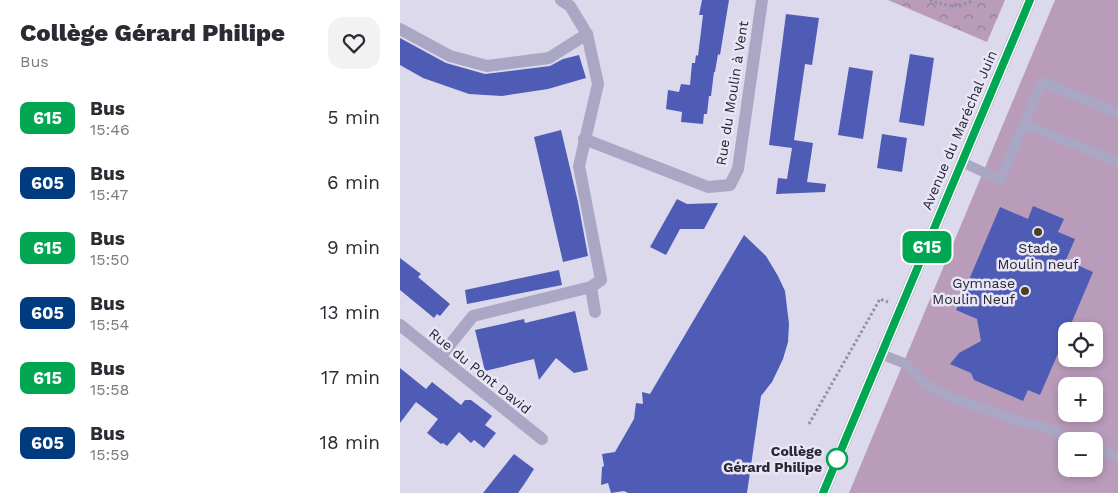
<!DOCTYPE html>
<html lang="fr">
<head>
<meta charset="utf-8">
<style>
	body { margin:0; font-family:"Work Sans",sans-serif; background:#f2f2f3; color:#2b2b33; height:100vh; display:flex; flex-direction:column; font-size:19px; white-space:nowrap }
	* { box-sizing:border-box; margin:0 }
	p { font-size:16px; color:#7c7c81 }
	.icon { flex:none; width:28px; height:28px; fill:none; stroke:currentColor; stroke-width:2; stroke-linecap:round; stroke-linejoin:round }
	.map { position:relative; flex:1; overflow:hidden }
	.side { display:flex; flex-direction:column; background:#fff; width:400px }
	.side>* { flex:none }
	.badge { padding:0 10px; border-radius:8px; font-size:18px; line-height:32px }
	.tools { position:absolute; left:658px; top:322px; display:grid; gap:10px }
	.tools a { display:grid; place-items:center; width:45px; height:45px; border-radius:10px; background:#fff; box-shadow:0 2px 8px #0003; font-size:25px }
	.map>.badge { position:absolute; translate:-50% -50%; box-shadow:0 0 0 2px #fff }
	.round { display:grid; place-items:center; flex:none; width:52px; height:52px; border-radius:15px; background:#f2f2f3 }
	.headline { display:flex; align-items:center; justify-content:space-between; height:85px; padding:0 20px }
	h1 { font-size:24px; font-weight:800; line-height:38px }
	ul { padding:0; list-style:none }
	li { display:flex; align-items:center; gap:15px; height:65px; padding:0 20px }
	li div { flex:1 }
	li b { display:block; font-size:19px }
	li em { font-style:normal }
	li .badge { min-width:55px; font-weight:700; text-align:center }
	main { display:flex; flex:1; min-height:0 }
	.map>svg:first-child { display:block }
	.park { fill:url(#park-crowns) }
	.garden { fill:#b99cba; fill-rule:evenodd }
	.building { fill:#4f5cb6 }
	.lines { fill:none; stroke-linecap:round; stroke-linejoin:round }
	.path { stroke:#9190ac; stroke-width:3; stroke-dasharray:2.5 2.5; stroke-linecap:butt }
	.service { stroke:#a9a7c4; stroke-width:10 }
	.minor { stroke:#a9a7c4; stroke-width:12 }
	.tertiary { stroke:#a9a7c4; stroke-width:12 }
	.line-casing { stroke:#fff; stroke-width:11 }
	.line { stroke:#00a651; stroke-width:8 }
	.poi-dot { fill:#4d4022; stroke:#e8e5f6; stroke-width:2 }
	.stop-dot { fill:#fff; stroke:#00a651; stroke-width:2.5 }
	.labels { text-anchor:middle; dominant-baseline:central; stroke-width:5; stroke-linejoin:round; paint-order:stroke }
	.street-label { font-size:14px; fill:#272731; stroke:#e8e5f6 }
	.poi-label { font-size:14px; fill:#272731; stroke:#e8e5f6 }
	.stop-label { font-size:14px; font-weight:bold; fill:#272731; stroke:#e8e5f6; text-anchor:end }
</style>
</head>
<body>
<main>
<section class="side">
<div class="headline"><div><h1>Collège Gérard Philipe</h1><p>Bus</p></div><a class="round"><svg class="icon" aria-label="heart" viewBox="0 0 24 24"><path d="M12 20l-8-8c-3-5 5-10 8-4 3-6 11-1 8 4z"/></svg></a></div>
<ul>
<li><span class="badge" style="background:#00a651;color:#fff">615</span><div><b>Bus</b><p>15:46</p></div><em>5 min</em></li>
<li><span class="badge" style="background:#003b80;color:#fff">605</span><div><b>Bus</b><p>15:47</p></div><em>6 min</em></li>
<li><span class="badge" style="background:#00a651;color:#fff">615</span><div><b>Bus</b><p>15:50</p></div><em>9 min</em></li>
<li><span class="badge" style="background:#003b80;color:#fff">605</span><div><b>Bus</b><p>15:54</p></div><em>13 min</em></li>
<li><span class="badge" style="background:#00a651;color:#fff">615</span><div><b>Bus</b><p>15:58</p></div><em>17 min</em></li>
<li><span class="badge" style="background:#003b80;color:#fff">605</span><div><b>Bus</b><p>15:59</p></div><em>18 min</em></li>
</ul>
</section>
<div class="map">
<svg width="718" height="493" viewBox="0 0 718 493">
	<defs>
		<pattern id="park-crowns" width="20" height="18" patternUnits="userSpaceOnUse" patternTransform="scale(1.25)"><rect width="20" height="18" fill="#b99cba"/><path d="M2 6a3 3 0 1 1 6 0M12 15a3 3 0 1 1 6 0" fill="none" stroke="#967f98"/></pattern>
	</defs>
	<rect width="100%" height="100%" fill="#dcd9ed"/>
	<!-- park -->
	<path class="park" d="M 488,0 L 605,0 L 587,42 Z"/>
	<!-- garden -->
	<path class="garden" d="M 655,0 L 718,0 L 718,493 L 449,493 ZM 666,331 L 694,331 L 694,359 L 666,359 ZM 666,386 L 694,386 L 694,414 L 666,414 ZM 666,441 L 694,441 L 694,469 L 666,469 Z"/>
	<!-- building -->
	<g class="building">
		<path d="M 302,0 L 329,0 L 320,55 L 318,54 L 315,72 L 314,72 L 311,96 L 309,96 L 307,114 L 304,114 L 303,124 L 281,122 L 282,112 L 266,109 L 268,90 L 279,92 L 281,84 L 290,85 L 292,63 L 295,63 L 296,55 L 298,56 L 303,15 L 299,15 Z"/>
		<path d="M 386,14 L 419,18 L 412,65 L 405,64 L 394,140 L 413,143 L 407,182 L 426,184 L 425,192 L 376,194 L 378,178 L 387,179 L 392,148 L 369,145 Z"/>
		<path d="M 0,38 L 46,63 L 85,74 L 150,66 L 163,59 L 179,55 L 186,78 L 148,89 L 102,96 L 69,94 L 23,78 L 0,65 Z"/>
		<path d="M 510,54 L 534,58 L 524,126 L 499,122 Z"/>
		<path d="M 449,67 L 473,71 L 463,139 L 438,135 Z"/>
		<path d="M 161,130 L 178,202 L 188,256 L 163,262 L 134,137 Z"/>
		<path d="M 482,134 L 507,138 L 502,172 L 477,168 Z"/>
		<path d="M 277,199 L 287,204 L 318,203 L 304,229 L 280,229 L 266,255 L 250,247 Z"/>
		<path d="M 633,206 L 664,219 L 658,232 L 675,239 L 666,260 L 693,272 L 668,331 L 666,331 L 666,335 L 640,395 L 628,390 L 623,401 L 574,380 L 571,373 L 550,364 L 559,353 L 581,341 L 577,319 L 556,310 L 600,207 L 628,219 Z"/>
		<path d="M 344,235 L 366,256 L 378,276 L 385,291 L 389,324 L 388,342 L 383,359 L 372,382 L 361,396 L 347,493 L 228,493 L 224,491 L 211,493 L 208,483 L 201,485 L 202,467 L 204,466 L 202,454 L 215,452 L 234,419 L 236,403 L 243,404 L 242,392 L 250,394 Z"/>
		<path d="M 0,258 L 21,274 L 18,277 L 50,304 L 40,316 L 37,314 L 34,318 L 0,290 Z"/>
		<path d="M 159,270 L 162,285 L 67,304 L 65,290 Z"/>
		<path d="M 175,311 L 188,370 L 174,373 L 156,358 L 139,380 L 134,359 L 85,371 L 75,330 L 124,319 L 125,323 Z"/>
		<path d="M 0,368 L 26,389 L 32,382 L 61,405 L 65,400 L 71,400 L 92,416 L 85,425 L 96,433 L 84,448 L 74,440 L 71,443 L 59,432 L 47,446 L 43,443 L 41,444 L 27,433 L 38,419 L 16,402 L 0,423 Z"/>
		<path d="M 114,454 L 134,469 L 125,483 L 118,493 L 83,493 Z"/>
	</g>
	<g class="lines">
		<!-- path -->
		<g class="path">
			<path d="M 530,0 C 545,6 559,9 573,0"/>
			<path d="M 409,424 L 480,299 L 488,302"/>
		</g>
		<!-- service -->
		<g class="service">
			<path d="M 624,124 L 718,162"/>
			<path d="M 562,162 L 600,180 L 642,82 L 718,113"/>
			<path d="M 481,354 L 506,364 L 525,384 L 552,398 L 622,422 L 646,428 L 679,441"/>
			<path d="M 694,447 L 718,457"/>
		</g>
		<!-- minor -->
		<g class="minor">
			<path d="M 0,29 L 50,56 L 87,66 L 149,58 L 187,34"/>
			<path d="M 184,139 L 308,187 L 330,185 L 338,169 L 362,0"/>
			<path d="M 191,287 L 195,312"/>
			<path d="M 0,325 L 142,439"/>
			<path d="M 40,357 L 73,316 L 191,287 L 201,280 L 179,166 L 198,84 L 187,34 L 170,6 L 161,0"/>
		</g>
		<!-- tertiary -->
		<path class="tertiary" d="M 423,493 L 630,0"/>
	</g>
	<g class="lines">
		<defs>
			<path id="line" d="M 423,493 L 630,0"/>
		</defs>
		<!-- line casing -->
		<use href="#line" class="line-casing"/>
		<!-- line -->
		<use href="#line" class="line"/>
	</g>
	<!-- markers -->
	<g class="poi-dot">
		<circle cx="638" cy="232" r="5"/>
		<circle cx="625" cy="291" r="5"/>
	</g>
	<circle class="stop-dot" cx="437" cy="459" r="10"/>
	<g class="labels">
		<!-- street labels -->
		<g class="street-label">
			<text transform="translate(332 93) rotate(-81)">Rue du Moulin à Vent</text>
			<text transform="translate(559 130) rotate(-67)">Avenue du Maréchal Juin</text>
			<text transform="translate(80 371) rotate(39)">Rue du Pont David</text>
		</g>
		<!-- poi labels -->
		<g class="poi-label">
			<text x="638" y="248">Stade<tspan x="638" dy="16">Moulin neuf</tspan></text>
			<text x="615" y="283" text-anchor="end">Gymnase<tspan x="615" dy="16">Moulin Neuf</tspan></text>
		</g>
		<!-- stop labels -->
		<g class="stop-label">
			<text x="422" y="451">Collège<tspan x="422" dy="16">Gérard Philipe</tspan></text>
		</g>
	</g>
</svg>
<div class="tools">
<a><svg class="icon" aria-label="locate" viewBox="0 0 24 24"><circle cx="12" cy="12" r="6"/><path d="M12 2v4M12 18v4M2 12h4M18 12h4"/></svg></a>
<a>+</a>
<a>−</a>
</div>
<b class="badge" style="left:527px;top:247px;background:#00a651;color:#fff">615</b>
</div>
</main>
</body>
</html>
